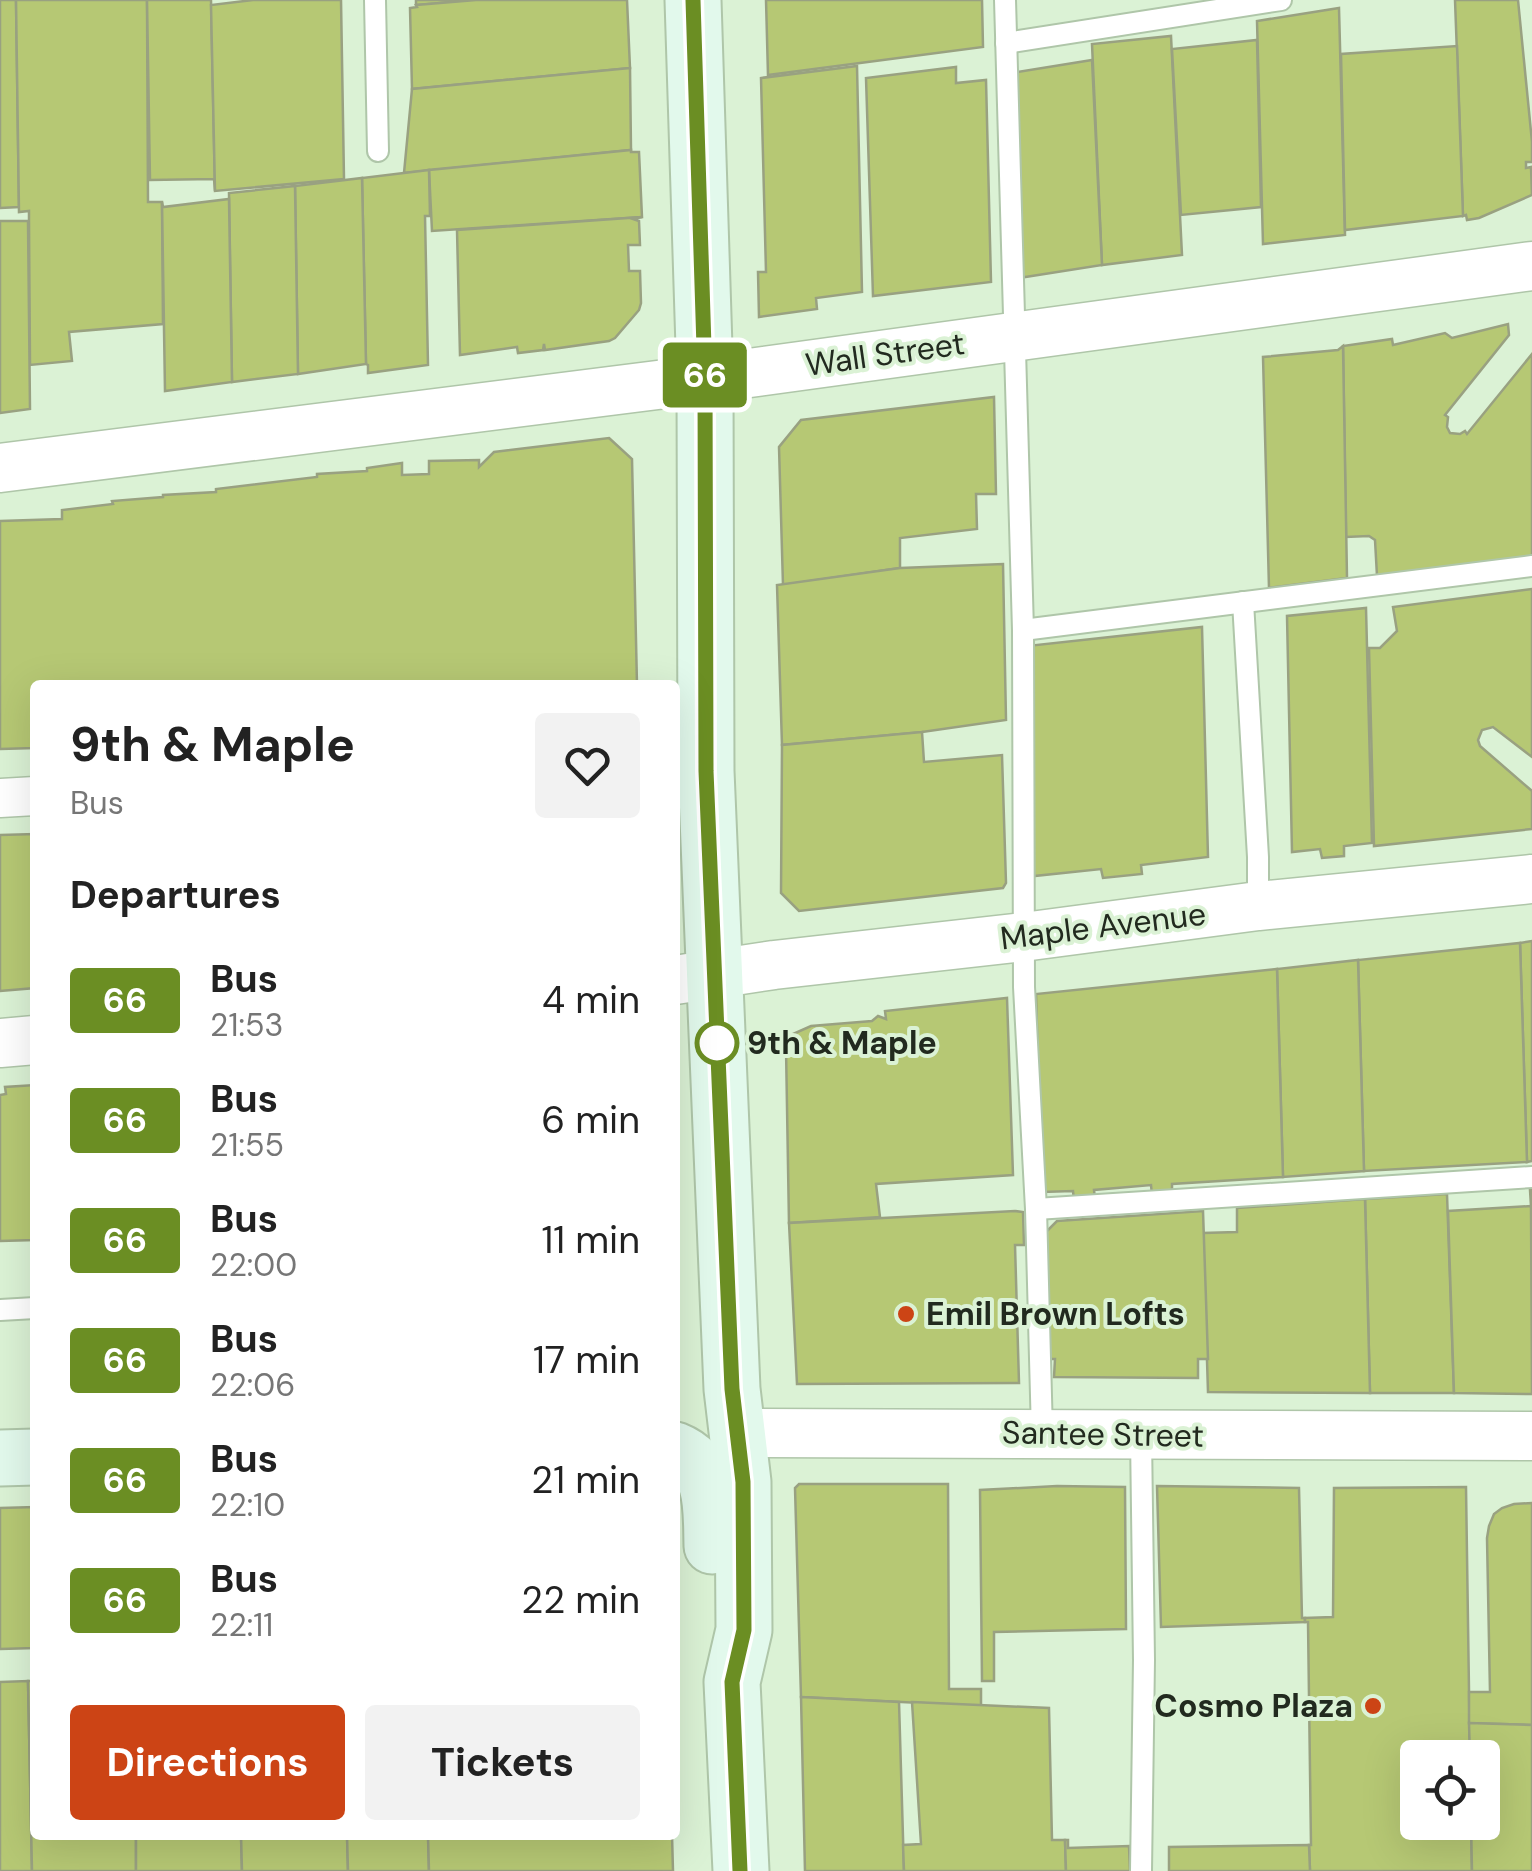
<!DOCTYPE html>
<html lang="en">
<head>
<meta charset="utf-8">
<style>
	body { margin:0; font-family:"DM Sans",sans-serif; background:#f2f2f2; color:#222; height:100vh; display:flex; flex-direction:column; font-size:38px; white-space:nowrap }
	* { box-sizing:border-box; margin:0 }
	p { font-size:32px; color:#767676 }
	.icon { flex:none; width:55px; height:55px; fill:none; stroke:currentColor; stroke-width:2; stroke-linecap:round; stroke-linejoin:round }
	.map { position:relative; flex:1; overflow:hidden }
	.side { position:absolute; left:30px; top:680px; width:650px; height:1160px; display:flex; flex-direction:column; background:#fff; border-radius:10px; box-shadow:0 10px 40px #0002 }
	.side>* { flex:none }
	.badge { padding:0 20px; border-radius:8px; font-size:35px; line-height:65px }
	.buttons { position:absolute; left:1400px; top:1740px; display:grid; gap:20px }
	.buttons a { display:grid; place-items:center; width:100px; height:100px; border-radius:10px; background:#fff; box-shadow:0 10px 40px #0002; font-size:50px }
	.map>.badge { position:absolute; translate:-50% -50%; box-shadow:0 0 0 5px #fff }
	h2 { padding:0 40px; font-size:38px; line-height:90px }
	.round { display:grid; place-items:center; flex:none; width:105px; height:105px; border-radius:10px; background:#f2f2f2 }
	.headline { display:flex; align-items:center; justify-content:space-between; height:170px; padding:0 40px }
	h1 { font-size:48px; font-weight:700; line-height:75px }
	.action { display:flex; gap:20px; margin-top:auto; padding:20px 40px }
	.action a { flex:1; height:115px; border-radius:10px; background:#cc4415; color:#fff; font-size:40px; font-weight:700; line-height:115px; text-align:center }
	.action a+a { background:#f2f2f2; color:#222 }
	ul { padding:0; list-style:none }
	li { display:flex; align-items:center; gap:30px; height:120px; padding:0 40px }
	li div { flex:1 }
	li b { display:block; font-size:38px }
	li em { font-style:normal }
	li .badge { min-width:110px; font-weight:700; text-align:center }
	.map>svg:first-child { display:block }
	.building { fill:#b6c874; stroke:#99a181; stroke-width:2.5 }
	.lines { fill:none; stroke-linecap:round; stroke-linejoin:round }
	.service-casing { stroke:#afc6a9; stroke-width:24 }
	.minor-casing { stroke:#afc6a9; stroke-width:41 }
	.tertiary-casing { stroke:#afc6a9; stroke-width:51 }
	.secondary-casing { stroke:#afc6a9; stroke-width:59 }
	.service { stroke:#fff; stroke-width:20 }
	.minor { stroke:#fff; stroke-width:38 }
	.tertiary { stroke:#fff; stroke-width:48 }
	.secondary { stroke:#e2f9ec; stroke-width:55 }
	.line-casing { stroke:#fff; stroke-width:22 }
	.line { stroke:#6b8e23; stroke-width:15 }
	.stop-dot { fill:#fff; stroke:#6b8e23; stroke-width:5 }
	.poi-dot { fill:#cc4415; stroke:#dbf2d5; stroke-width:4 }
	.labels { text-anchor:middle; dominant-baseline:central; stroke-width:8; stroke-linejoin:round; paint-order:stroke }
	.street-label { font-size:32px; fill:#222a1f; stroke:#dbf2d5 }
	.stop-label { font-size:32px; font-weight:bold; fill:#222a1f; stroke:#dbf2d5; text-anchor:start }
	.poi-label { font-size:32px; font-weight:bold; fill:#222a1f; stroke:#dbf2d5; text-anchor:start }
</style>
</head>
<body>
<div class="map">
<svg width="1532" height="1871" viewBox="0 0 1532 1871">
	<rect width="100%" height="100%" fill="#dbf2d5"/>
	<!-- building -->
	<g class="building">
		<path d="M 0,0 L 16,0 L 19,207 L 0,208 Z"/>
		<path d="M 16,0 L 147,0 L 148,202 L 162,202 L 163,324 L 69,332 L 72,361 L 30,365 L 29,221 L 29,211 L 19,212 Z"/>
		<path d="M 147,0 L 211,0 L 215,191 L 214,179 L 150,180 Z"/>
		<path d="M 253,0 L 341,0 L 344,179 L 215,191 L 211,5 Z"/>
		<path d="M 416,0 L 476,0 L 416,5 Z"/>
		<path d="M 476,0 L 627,0 L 630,68 L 412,89 L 410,8 L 417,7 L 416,5 Z"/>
		<path d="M 766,0 L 982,0 L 983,47 L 768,75 Z"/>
		<path d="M 1455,0 L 1518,0 L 1532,142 L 1532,162 L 1526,162 L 1526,168 L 1531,167 L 1532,195 L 1479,218 L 1467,220 L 1466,215 L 1463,216 Z"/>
		<path d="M 1339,8 L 1345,235 L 1263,244 L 1257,21 Z"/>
		<path d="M 1171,36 L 1182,255 L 1102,265 L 1092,44 Z"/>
		<path d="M 1257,40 L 1261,207 L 1181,215 L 1172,49 Z"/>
		<path d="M 1457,46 L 1463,216 L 1345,230 L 1341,54 Z"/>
		<path d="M 1092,60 L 1102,265 L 1019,278 L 1012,73 Z"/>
		<path d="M 857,66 L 862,292 L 816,298 L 817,309 L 759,317 L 758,272 L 766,272 L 761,78 Z"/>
		<path d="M 956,67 L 956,83 L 986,80 L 991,282 L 873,296 L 866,78 Z"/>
		<path d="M 630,68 L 631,150 L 404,173 L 412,89 Z"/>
		<path d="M 631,150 L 631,152 L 639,152 L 642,217 L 432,231 L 429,170 Z"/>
		<path d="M 429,170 L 430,216 L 425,216 L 428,365 L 368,373 L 368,365 L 366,364 L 362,178 Z"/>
		<path d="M 362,178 L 366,364 L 298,374 L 295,186 Z"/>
		<path d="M 295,186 L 298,374 L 232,382 L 229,193 Z"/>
		<path d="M 229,199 L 232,382 L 165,391 L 162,202 L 163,207 Z"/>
		<path d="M 642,217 L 633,219 L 639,221 L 640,245 L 628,245 L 629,271 L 640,271 L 641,303 L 639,310 L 615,338 L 609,341 L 545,350 L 544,344 L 543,350 L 518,353 L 517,347 L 460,355 L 457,230 Z"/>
		<path d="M 0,221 L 28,221 L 30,409 L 0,413 Z"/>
		<path d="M 1508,324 L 1509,335 L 1445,415 L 1448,417 L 1447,427 L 1450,433 L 1460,434 L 1465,431 L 1467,434 L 1532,354 L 1532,566 L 1377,576 L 1375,540 L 1369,536 L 1346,537 L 1343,346 L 1392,339 L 1393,345 L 1445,333 L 1452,338 Z"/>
		<path d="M 1343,346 L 1347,578 L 1269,588 L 1263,357 L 1338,350 Z"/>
		<path d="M 994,397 L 996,494 L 976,494 L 977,529 L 900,538 L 900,568 L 783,585 L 779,447 L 801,420 Z"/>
		<path d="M 609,438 L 632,459 L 637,685 L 35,685 L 35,748 L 0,749 L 0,521 L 62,519 L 62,510 L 113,504 L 112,501 L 163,497 L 163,495 L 216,492 L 216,489 L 317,477 L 317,474 L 367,471 L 367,468 L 402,463 L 402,475 L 429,474 L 429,461 L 479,460 L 479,467 L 494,452 Z"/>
		<path d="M 1003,564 L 1006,720 L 922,732 L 782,745 L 777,585 L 900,568 Z"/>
		<path d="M 1532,589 L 1532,757 L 1493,727 L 1482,730 L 1478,740 L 1480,746 L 1532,791 L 1532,829 L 1374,846 L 1369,648 L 1380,648 L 1397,631 L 1393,607 Z"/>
		<path d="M 1366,608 L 1372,843 L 1344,846 L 1344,856 L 1322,858 L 1320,849 L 1292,852 L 1287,616 Z"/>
		<path d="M 1202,627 L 1208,857 L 1141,865 L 1142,874 L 1103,878 L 1101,869 L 1034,876 L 1027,646 Z"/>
		<path d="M 922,732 L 924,762 L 1002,755 L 1006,883 L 1003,888 L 799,911 L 781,893 L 782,745 Z"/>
		<path d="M 35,834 L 35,988 L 0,991 L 0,835 Z"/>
		<path d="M 1532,941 L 1532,1161 L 1527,1162 L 1520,943 Z"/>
		<path d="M 1520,943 L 1527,1162 L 1364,1171 L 1358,960 Z"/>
		<path d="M 1358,960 L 1364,1171 L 1283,1177 L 1277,969 Z"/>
		<path d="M 1277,969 L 1283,1177 L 1172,1184 L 1172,1194 L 1152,1195 L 1151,1185 L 1094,1190 L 1095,1199 L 1074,1200 L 1073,1191 L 1042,1192 L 1036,994 Z"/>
		<path d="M 1007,998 L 1013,1175 L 876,1184 L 880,1217 L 789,1223 L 786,1048 L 793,1034 L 811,1026 L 872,1021 L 878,1016 L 886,1019 L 885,1011 Z"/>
		<path d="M 35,1085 L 35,1240 L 0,1241 L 0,1095 L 6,1094 L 5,1087 Z"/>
		<path d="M 1530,1190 L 1532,1190 L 1532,1301 L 1531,1206 Z"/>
		<path d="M 1447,1194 L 1454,1393 L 1370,1393 L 1365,1199 Z"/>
		<path d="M 1365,1199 L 1370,1393 L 1208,1392 L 1203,1233 L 1237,1232 L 1237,1208 Z"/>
		<path d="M 1531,1206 L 1532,1394 L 1454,1393 L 1448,1211 Z"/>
		<path d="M 1015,1211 L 1023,1212 L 1024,1245 L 1015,1245 L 1019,1383 L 797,1384 L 789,1223 Z"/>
		<path d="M 1203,1211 L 1208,1359 L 1198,1359 L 1198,1378 L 1054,1377 L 1055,1359 L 1046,1359 L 1042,1236 L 1057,1221 Z"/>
		<path d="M 799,1484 L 948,1484 L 949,1689 L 981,1689 L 981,1706 L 801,1697 L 795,1488 Z"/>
		<path d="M 1057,1486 L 1125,1487 L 1126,1629 L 994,1632 L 994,1681 L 982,1681 L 980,1490 Z"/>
		<path d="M 1157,1486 L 1299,1488 L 1302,1618 L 1305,1618 L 1305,1622 L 1161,1627 Z"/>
		<path d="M 1466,1487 L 1470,1758 L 1418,1758 L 1418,1822 L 1471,1822 L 1472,1871 L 1310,1871 L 1309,1845 L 1311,1845 L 1308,1622 L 1305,1622 L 1305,1618 L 1333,1617 L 1334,1488 Z"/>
		<path d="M 1532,1503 L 1532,1725 L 1469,1723 L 1469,1692 L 1490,1692 L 1487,1538 L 1489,1526 L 1494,1514 L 1502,1508 L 1514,1504 Z"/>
		<path d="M 35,1507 L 35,1648 L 0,1649 L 0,1508 Z"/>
		<path d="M 28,1681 L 32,1871 L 0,1871 L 0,1682 Z"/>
		<path d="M 28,1681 L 35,1681 L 35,1835 L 136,1835 L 136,1871 L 32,1871 Z"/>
		<path d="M 801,1697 L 899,1702 L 904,1871 L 805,1871 Z"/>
		<path d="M 912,1702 L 1049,1708 L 1052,1840 L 1065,1840 L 1066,1871 L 904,1871 L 903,1845 L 921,1844 Z"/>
		<path d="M 1469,1723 L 1532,1725 L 1532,1871 L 1472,1871 L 1471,1822 L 1482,1822 L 1482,1758 L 1470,1758 Z"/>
		<path d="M 136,1835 L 241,1835 L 242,1871 L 136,1871 Z"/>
		<path d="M 241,1835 L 347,1835 L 348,1871 L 242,1871 Z"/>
		<path d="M 347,1835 L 428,1835 L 429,1871 L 348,1871 Z"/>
		<path d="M 428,1835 L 672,1835 L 673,1871 L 429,1871 Z"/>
		<path d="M 1065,1840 L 1068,1840 L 1068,1848 L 1129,1846 L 1130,1871 L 1066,1871 Z"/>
		<path d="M 1309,1845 L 1310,1871 L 1169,1871 L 1169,1847 Z"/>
	</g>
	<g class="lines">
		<defs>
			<g id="service">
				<path d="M 375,0 L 378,151"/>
				<path d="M 1005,0 L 1023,630 L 1024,987 L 1036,1209 L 1042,1433"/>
				<path d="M 1006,43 L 1281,0"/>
				<path d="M 1243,602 L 1258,857 L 1258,906"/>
				<path d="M 1023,630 L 1532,566"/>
				<path d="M 1036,1209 L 1532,1177"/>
				<path d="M 0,1310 L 35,1308"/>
				<path d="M 1141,1436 L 1144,1660 L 1141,1871"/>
			</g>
			<path id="minor" d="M 0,798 L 35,796"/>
			<g id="tertiary">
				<path d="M 0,468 L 705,379 L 1532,266"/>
				<path d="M 675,980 L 774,965 L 1023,937 L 1258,906 L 1532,879"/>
				<path d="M 0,1043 L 35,1040"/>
				<path d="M 737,1433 L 1532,1436"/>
			</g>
			<g id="secondary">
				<path d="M 693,0 L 705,379 L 706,771 L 732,1389 L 743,1482 L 744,1630 L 732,1682 L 741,1871"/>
				<path d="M 675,1450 C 715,1466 711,1509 712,1546"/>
				<path d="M 0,1458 L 35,1457"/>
			</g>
		</defs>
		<!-- service casing -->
		<use href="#service" class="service-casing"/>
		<!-- minor casing -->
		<use href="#minor" class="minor-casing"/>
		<!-- tertiary casing -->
		<use href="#tertiary" class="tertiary-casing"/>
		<!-- secondary casing -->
		<use href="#secondary" class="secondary-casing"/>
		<!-- service -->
		<use href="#service" class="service"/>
		<!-- minor -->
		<use href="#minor" class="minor"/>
		<!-- tertiary -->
		<use href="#tertiary" class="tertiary"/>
		<!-- secondary -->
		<use href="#secondary" class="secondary"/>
	</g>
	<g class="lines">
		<defs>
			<path id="line" d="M 693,0 L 705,379 L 706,771 L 732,1389 L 743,1482 L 744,1630 L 732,1682 L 740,1871"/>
		</defs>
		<!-- line casing -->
		<use href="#line" class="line-casing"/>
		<!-- line -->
		<use href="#line" class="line"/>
	</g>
	<!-- markers -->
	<circle class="stop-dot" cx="717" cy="1043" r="20"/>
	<g class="poi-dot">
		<circle cx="906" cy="1314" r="10"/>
		<circle cx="1373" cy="1706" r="10"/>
	</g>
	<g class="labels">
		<!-- street labels -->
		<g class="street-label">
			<text transform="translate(885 354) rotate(-8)">Wall Street</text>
			<text transform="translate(1103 926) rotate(-7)">Maple Avenue</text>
			<text transform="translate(1103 1434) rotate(1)">Santee Street</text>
		</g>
		<!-- stop labels -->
		<g class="stop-label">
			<text x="747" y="1043">9th &amp; Maple</text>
		</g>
		<!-- poi labels -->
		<g class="poi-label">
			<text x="926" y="1314">Emil Brown Lofts</text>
			<text x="1353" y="1706" text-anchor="end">Cosmo Plaza</text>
		</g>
	</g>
</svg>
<div class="buttons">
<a><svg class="icon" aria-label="locate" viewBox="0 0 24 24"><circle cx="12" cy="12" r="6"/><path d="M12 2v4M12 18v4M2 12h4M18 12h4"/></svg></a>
</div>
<b class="badge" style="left:705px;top:375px;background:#6b8e23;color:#fff">66</b>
<section class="side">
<div class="headline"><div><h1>9th &amp; Maple</h1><p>Bus</p></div><a class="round"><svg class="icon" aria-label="heart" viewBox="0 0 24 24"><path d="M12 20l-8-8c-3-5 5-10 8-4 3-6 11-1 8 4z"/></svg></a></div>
<h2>Departures</h2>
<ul>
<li><span class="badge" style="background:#6b8e23;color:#fff">66</span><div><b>Bus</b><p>21:53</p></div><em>4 min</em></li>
<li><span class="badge" style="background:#6b8e23;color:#fff">66</span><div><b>Bus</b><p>21:55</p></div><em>6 min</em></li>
<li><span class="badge" style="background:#6b8e23;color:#fff">66</span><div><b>Bus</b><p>22:00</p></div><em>11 min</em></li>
<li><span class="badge" style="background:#6b8e23;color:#fff">66</span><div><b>Bus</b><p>22:06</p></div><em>17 min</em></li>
<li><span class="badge" style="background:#6b8e23;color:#fff">66</span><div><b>Bus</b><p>22:10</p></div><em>21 min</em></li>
<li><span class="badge" style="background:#6b8e23;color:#fff">66</span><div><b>Bus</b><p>22:11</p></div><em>22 min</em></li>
</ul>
<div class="action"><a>Directions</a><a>Tickets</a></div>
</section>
</div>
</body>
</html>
